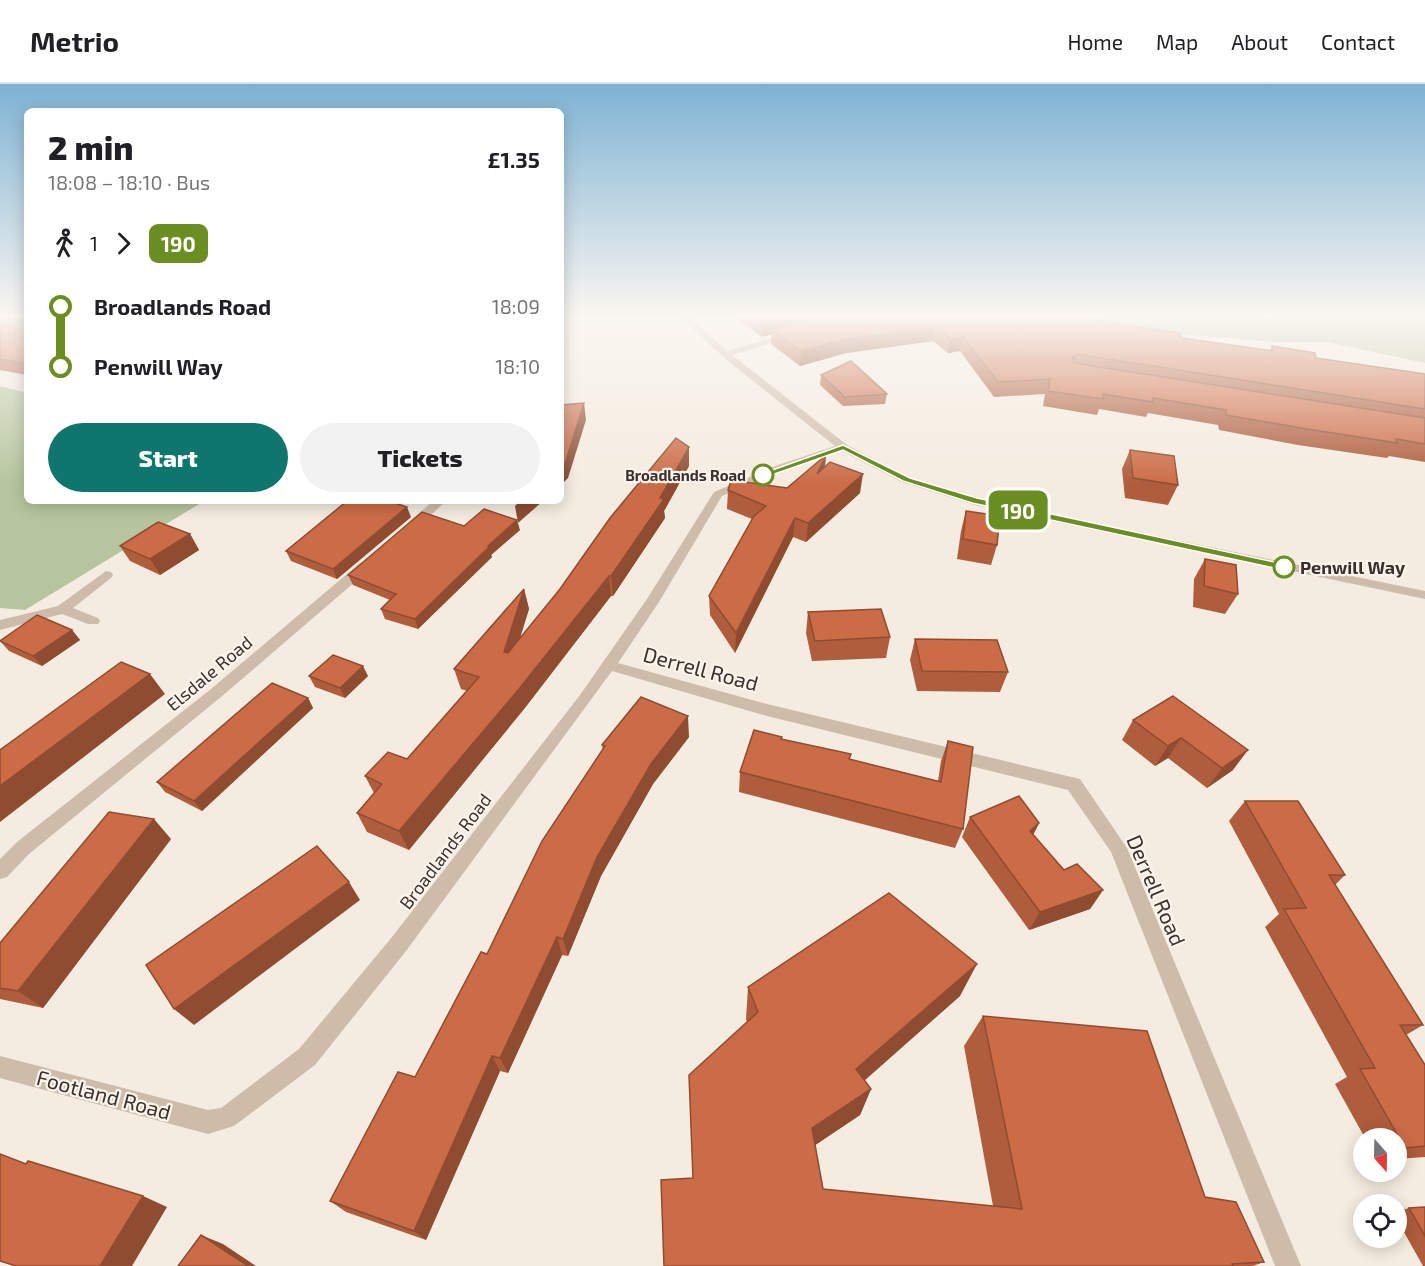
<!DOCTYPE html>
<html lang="en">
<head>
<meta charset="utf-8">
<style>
	body { margin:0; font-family:"Exo 2",sans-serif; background:#f2f2f2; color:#202124; height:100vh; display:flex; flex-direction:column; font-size:22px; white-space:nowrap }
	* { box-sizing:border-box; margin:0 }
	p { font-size:20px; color:#757577 }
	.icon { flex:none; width:33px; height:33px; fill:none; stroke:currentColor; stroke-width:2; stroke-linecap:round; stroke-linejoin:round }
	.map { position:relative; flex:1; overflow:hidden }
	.sheet { position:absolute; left:24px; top:24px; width:540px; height:396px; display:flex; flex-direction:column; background:#fff; border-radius:9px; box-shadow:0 3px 15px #0003 }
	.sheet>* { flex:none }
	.badge { padding:0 12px; border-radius:9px; font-size:21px; line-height:39px }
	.needle { width:39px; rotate:160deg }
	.buttons { position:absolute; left:1353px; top:1044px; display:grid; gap:12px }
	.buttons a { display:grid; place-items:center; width:54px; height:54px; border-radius:50%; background:#fff; box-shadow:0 3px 15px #0003; font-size:30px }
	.map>.badge { position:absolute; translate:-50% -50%; box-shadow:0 0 0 3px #fff }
	.legs { display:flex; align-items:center; gap:9px; height:66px; padding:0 24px; font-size:20px }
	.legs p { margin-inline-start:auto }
	.head { display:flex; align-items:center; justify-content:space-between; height:102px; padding:0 24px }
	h1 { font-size:33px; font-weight:800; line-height:45px }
	.action { display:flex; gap:12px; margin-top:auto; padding:12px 24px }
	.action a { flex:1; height:69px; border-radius:36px; background:#0f766e; color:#fff; font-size:24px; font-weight:800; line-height:69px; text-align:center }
	.action a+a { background:#f2f2f2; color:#202124 }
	ul { padding:0 24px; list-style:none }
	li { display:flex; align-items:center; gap:21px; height:60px; font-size:22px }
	li i { display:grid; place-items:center; width:9px; height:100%; margin:0 8px; background:currentColor }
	li i::after { content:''; width:15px; height:15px; margin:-8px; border:4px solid; border-radius:50%; background:#fff }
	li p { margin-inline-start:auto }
	li:first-child i { background:linear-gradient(#0000 50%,currentColor 0) }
	li:last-child i { background:linear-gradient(currentColor 50%,#0000 0) }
	header { display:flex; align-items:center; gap:36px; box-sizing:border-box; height:84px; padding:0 30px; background:#fff; border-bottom:2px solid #e0e0e0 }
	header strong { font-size:28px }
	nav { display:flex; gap:33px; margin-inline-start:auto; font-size:21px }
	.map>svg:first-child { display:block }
	.green { fill:#b6c59e }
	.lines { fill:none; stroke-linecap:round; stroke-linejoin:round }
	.minor { fill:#cebcaa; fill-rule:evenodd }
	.wall { fill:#af5d3c }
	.shaded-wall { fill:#8f4c31 }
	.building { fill:#cc6c46; stroke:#8f4c31; stroke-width:1.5 }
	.line-1 { fill:#6b8e23; stroke:#fff; stroke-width:1.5 }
	.stop-1-dot { fill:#fff; stroke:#6b8e23; stroke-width:3 }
	.labels { text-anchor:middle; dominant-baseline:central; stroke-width:4.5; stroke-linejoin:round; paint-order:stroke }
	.far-stop-label { font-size:15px; font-weight:bold; fill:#3b302a; stroke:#fbf5ed; text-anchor:end }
	.stop-label { font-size:18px; font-weight:bold; fill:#3b302a; stroke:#fbf5ed; text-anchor:start }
	.street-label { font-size:18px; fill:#3b302a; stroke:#fbf5ed }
	.near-street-label { font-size:21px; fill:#3b302a; stroke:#fbf5ed }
</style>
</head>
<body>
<header>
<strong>Metrio</strong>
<nav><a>Home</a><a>Map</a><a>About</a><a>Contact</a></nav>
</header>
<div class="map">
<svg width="1425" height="1182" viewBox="0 0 1425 1182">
	<rect width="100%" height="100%" fill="#f4ece0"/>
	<!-- green -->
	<g class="green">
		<path d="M 1094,234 L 1425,234 L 1425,279 L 1327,258 L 1274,258 L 1155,248 L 1112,243 Z"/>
		<path d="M 0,302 L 27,309 L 27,417 L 204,417 L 25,526 L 0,524 Z"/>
	</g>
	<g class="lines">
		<!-- minor -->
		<g class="minor">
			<path d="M 681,234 L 690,234 L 727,267 L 794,248 L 794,252 L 732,271 L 847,361 L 910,394 L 978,414 L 1059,432 L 1425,507 L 1425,515 L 975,421 L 902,398 L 842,367 L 786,385 L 722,412 L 659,518 L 618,579 L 767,620 L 1080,695 L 1127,764 L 1301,1182 L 1275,1182 L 1111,768 L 1068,706 L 767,632 L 612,587 L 406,867 L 315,981 L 234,1042 L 208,1050 L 0,994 L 0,972 L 208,1026 L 221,1024 L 299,965 L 392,853 L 580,611 L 647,515 L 714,408 L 778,381 L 835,362 L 729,278 Z"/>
			<path d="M 433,417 L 446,417 L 415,446 L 407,446 L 405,443 L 407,440 Z"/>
			<path d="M 365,478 L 372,482 L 370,485 L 221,613 L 29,770 L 7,793 L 0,795 L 0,775 L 17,758 L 211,605 L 360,479 Z"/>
			<path d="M 106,487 L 111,488 L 113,491 L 111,494 L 73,524 L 98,534 L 100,537 L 98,540 L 88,540 L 62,530 L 0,546 L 0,536 L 58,522 Z"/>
		</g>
	</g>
	<!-- wall -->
	<g class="wall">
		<path d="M 0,234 L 27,234 L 27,291 L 0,286 Z"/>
		<path d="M 736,234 L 1088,234 L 1182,254 L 1270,267 L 1272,262 L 1316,274 L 1425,290 L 1425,378 L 1389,372 L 1387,374 L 1298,361 L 1219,346 L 1218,341 L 1148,329 L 1146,333 L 1099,325 L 1097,331 L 1043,322 L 1045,310 L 994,313 L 960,267 L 948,269 L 933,257 L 846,269 L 800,282 L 771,260 L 772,250 L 762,253 Z"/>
		<path d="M 821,291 L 887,310 L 885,320 L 843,322 L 820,301 Z"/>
		<path d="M 1130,366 L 1178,401 L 1168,421 L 1125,414 L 1122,385 Z"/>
		<path d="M 826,371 L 825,383 L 860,409 L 806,458 L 793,453 L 735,569 L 710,531 L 709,512 L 752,435 L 727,425 L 728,406 L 787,404 Z"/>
		<path d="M 689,382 L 664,427 L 665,434 L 613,512 L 611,512 L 524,625 L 409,766 L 367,748 L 357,729 L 374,709 L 365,692 L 407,675 L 467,607 L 461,605 L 454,585 L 524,505 L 529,525 L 519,555 Z"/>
		<path d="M 966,427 L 997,461 L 991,481 L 957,475 L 961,447 Z"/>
		<path d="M 411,433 L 337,495 L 291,477 L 286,467 Z"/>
		<path d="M 464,442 L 520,446 L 491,471 L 492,473 L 418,545 L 385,535 L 381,525 L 390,516 L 353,501 L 348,491 Z"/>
		<path d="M 190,450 L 199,466 L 160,491 L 130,477 L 120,462 Z"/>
		<path d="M 1205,475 L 1238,510 L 1225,530 L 1193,523 L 1194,495 Z"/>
		<path d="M 808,528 L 890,553 L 886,574 L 812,577 L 806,549 Z"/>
		<path d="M 72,546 L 80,556 L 42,582 L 9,567 L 0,557 Z"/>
		<path d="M 915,555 L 1008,588 L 1000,608 L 917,607 L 910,576 Z"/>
		<path d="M 309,592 L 368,592 L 345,614 L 315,603 Z"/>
		<path d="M 1173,612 L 1233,686 L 1207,704 L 1168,674 L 1155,682 L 1122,656 L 1133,636 Z"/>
		<path d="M 308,614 L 313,624 L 202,727 L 165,708 L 157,698 Z"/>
		<path d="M 689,653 L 653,700 L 601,792 L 568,872 L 562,871 L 508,989 L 500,987 L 426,1156 L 346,1128 L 330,1117 L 415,993 L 487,870 L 603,666 L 602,661 Z"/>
		<path d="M 782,653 L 781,655 L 850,676 L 938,697 L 941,677 L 948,657 L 963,745 L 955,764 L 739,708 L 740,688 Z"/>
		<path d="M 1245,717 L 1345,791 L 1335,801 L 1423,941 L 1406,951 L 1425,981 L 1425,1073 L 1396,1075 L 1396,1054 L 1365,1054 L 1335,1000 L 1347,993 L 1265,843 L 1279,830 L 1229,737 Z"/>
		<path d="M 970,733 L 1039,739 L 1033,751 L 1064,786 L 1103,806 L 1090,825 L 1029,846 L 962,753 Z"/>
		<path d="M 171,755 L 43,924 L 0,915 L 0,859 Z"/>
		<path d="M 748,903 L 960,912 L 864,996 L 871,1005 L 860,1031 L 815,1061 L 823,1105 L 993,1122 L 964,962 L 983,932 L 1205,1113 L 1264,1178 L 1253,1182 L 664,1182 L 747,938 L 746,935 Z"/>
		<path d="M 1425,1123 L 1425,1182 L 1423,1182 L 1396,1134 L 1396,1128 L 1409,1124 Z"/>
	</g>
	<!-- shaded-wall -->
	<g class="shaded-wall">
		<path d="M 779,234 L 823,234 L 772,246 L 772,250 L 762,253 L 763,239 Z"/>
		<path d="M 935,243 L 933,257 L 846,269 L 800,282 L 801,267 L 847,255 Z"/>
		<path d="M 963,253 L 960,267 L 948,269 L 951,255 Z"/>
		<path d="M 1077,270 L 1072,285 L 1072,273 Z"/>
		<path d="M 584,319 L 586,336 L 568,394 L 561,401 L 561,381 Z"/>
		<path d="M 689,363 L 689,382 L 664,427 L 665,434 L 613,512 L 611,492 L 660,414 Z"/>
		<path d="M 826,371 L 824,390 L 817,390 Z"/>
		<path d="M 863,390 L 860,409 L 806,458 L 808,439 Z"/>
		<path d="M 520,417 L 543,417 L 518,439 L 515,422 Z"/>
		<path d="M 407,423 L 411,433 L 337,495 L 333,485 Z"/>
		<path d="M 795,434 L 793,453 L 735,569 L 736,549 Z"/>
		<path d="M 517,436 L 520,446 L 491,471 L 492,473 L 418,545 L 415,535 L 488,462 Z"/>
		<path d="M 190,450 L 199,466 L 160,491 L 150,475 Z"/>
		<path d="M 609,492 L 611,512 L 524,625 L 409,766 L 399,747 Z"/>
		<path d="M 524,505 L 529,525 L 510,587 L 504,568 Z"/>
		<path d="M 72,546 L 80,556 L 42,582 L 33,572 Z"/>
		<path d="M 363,582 L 368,592 L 345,614 L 340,604 Z"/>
		<path d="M 150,590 L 165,610 L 0,738 L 0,702 Z"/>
		<path d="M 308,614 L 313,624 L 202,727 L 194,717 Z"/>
		<path d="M 688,632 L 689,653 L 653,700 L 601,792 L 568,872 L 563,855 L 597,773 L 651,680 Z"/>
		<path d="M 1181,654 L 1168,674 L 1155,682 L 1168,662 Z"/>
		<path d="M 1248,666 L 1233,686 L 1207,704 L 1222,684 Z"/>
		<path d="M 154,735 L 171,755 L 43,924 L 18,907 Z"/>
		<path d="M 1039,739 L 1029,759 L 1030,747 Z"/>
		<path d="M 349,798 L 360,816 L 194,941 L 174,925 Z"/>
		<path d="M 1103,806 L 1090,825 L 1029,846 L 1040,828 Z"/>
		<path d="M 557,853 L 562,871 L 508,989 L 500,974 Z"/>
		<path d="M 977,880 L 960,912 L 846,1013 L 856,985 Z"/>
		<path d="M 492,972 L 500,987 L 426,1156 L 414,1147 Z"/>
		<path d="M 871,1005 L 860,1031 L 805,1068 L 812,1044 Z"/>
		<path d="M 143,1112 L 167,1123 L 132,1182 L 100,1182 Z"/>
		<path d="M 201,1151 L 223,1160 L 256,1182 L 248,1182 Z"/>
	</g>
	<!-- building -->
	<g class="building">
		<path d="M 0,234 L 27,234 L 27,280 L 0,275 Z"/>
		<path d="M 756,234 L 779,234 L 763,239 Z"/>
		<path d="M 809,234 L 1088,234 L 1113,239 L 1180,249 L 1182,254 L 1273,267 L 1272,262 L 1315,269 L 1316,274 L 1425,290 L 1425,325 L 1077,270 L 1072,273 L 1074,279 L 1425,334 L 1425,360 L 1396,355 L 1397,359 L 1307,345 L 1226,331 L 1226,326 L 1153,314 L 1153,318 L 1103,310 L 1103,315 L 1048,307 L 1050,295 L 998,298 L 963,253 L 951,255 L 935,243 L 847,255 L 801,267 L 772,246 Z"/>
		<path d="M 851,277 L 887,310 L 845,313 L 821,291 Z"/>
		<path d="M 584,319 L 566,377 L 561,381 L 561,321 Z"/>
		<path d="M 676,354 L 689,363 L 660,414 L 664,415 L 611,492 L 609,492 L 519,605 L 399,747 L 357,729 L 382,700 L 365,692 L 388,668 L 407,675 L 479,593 L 454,585 L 524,505 L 504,568 L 508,569 L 560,505 L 610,434 Z"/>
		<path d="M 1130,366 L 1174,372 L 1178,401 L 1133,394 Z"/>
		<path d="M 826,371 L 817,390 L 830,378 L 863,390 L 808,439 L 795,434 L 736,549 L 709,512 L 754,432 L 766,422 L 728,406 L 731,396 L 787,404 Z"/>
		<path d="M 347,417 L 389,417 L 407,423 L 333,485 L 286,467 Z"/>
		<path d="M 484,425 L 517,436 L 488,462 L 489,463 L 415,535 L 381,525 L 396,510 L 348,491 L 422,428 L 464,442 Z"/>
		<path d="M 966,427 L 1000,432 L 997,461 L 963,455 Z"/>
		<path d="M 158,438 L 190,450 L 150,475 L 120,462 Z"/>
		<path d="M 1205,475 L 1236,481 L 1238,510 L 1204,502 Z"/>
		<path d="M 881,525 L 890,553 L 815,557 L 808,528 Z"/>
		<path d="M 37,531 L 72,546 L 33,572 L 0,557 Z"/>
		<path d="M 915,555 L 997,556 L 1008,588 L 922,587 Z"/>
		<path d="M 333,571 L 363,582 L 340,604 L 309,592 Z"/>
		<path d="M 121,578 L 150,590 L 0,702 L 0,666 Z"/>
		<path d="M 272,599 L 308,614 L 194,717 L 157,698 Z"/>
		<path d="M 1173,612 L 1248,666 L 1222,684 L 1181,654 L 1168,662 L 1133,636 Z"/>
		<path d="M 641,613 L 688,632 L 651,680 L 597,773 L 563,855 L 557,853 L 500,974 L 492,972 L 414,1147 L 330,1117 L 398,988 L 415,993 L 481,868 L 487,870 L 542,757 L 605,662 L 602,661 Z"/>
		<path d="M 754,646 L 782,653 L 781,655 L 851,670 L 849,675 L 941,698 L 948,657 L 973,663 L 963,745 L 740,688 Z"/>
		<path d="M 1019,712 L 1039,739 L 1030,747 L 1064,786 L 1077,780 L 1103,806 L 1040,828 L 970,733 Z"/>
		<path d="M 1245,717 L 1298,717 L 1345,791 L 1329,791 L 1423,941 L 1400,941 L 1425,981 L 1425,1062 L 1405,1064 L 1360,985 L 1375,984 L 1284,825 L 1306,824 Z"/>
		<path d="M 109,728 L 154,735 L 18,907 L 0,904 L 0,859 Z"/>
		<path d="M 317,762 L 349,798 L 174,925 L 146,881 Z"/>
		<path d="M 889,809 L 977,880 L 856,985 L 871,1005 L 812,1044 L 823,1105 L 1022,1125 L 983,932 L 1147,947 L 1205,1113 L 1236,1118 L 1264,1178 L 1232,1180 L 1233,1182 L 664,1182 L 661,1096 L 693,1094 L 689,991 L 758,928 L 748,903 Z"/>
		<path d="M 0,1070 L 26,1080 L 28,1077 L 143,1112 L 100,1182 L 16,1182 L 0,1177 Z"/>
		<path d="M 1425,1123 L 1425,1152 L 1409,1124 Z"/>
		<path d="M 201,1151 L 248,1182 L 178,1182 Z"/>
	</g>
	<!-- sky -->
	<linearGradient id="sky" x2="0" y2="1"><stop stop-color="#7db2d3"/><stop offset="0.58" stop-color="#faf6f1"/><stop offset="1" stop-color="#faf6f1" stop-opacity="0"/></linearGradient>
	<rect width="1425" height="400" fill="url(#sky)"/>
	<!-- line-1 -->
	<path class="line-1" d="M 843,361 L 910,394 L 977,414 L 1284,480 L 1289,483 L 1284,486 L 972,419 L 903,397 L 843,366 L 766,393 L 758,391 Z"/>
	<!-- markers -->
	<g class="stop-1-dot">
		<circle cx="763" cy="391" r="10"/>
		<circle cx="1284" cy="483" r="10"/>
	</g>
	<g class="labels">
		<!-- far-stop labels -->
		<g class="far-stop-label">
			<text x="746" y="391">Broadlands Road</text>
		</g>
		<!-- stop labels -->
		<g class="stop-label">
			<text x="1300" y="483">Penwill Way</text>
		</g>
		<!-- street labels -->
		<g class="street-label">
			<text transform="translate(209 589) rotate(-40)">Elsdale Road</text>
			<text transform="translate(445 767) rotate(-53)">Broadlands Road</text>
		</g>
		<!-- near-street labels -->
		<g class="near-street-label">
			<text transform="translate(701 584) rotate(15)">Derrell Road</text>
			<text transform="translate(1157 806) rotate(67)">Derrell Road</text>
			<text transform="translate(104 1010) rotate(15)">Footland Road</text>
		</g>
	</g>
</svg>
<div class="buttons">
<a><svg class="needle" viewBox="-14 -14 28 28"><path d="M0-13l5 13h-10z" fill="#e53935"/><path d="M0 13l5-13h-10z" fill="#757577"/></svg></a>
<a><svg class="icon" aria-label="locate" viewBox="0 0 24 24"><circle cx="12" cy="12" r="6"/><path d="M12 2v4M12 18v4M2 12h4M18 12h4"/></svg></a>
</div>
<b class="badge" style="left:1018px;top:426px;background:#6b8e23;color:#fff">190</b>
<section class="sheet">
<div class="head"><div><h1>2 min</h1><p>18:08 – 18:10 · Bus</p></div><b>£1.35</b></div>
<div class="legs"><svg class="icon" aria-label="walk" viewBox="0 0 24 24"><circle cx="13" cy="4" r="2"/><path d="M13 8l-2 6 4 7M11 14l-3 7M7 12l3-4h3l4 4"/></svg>1<svg class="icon" aria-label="forward" viewBox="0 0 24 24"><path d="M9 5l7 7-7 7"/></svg><b class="badge" style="background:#6b8e23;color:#fff">190</b></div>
<ul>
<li><i style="color:#6b8e23"></i><b>Broadlands Road</b><p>18:09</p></li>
<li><i style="color:#6b8e23"></i><b>Penwill Way</b><p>18:10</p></li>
</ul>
<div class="action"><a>Start</a><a>Tickets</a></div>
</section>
</div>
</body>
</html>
